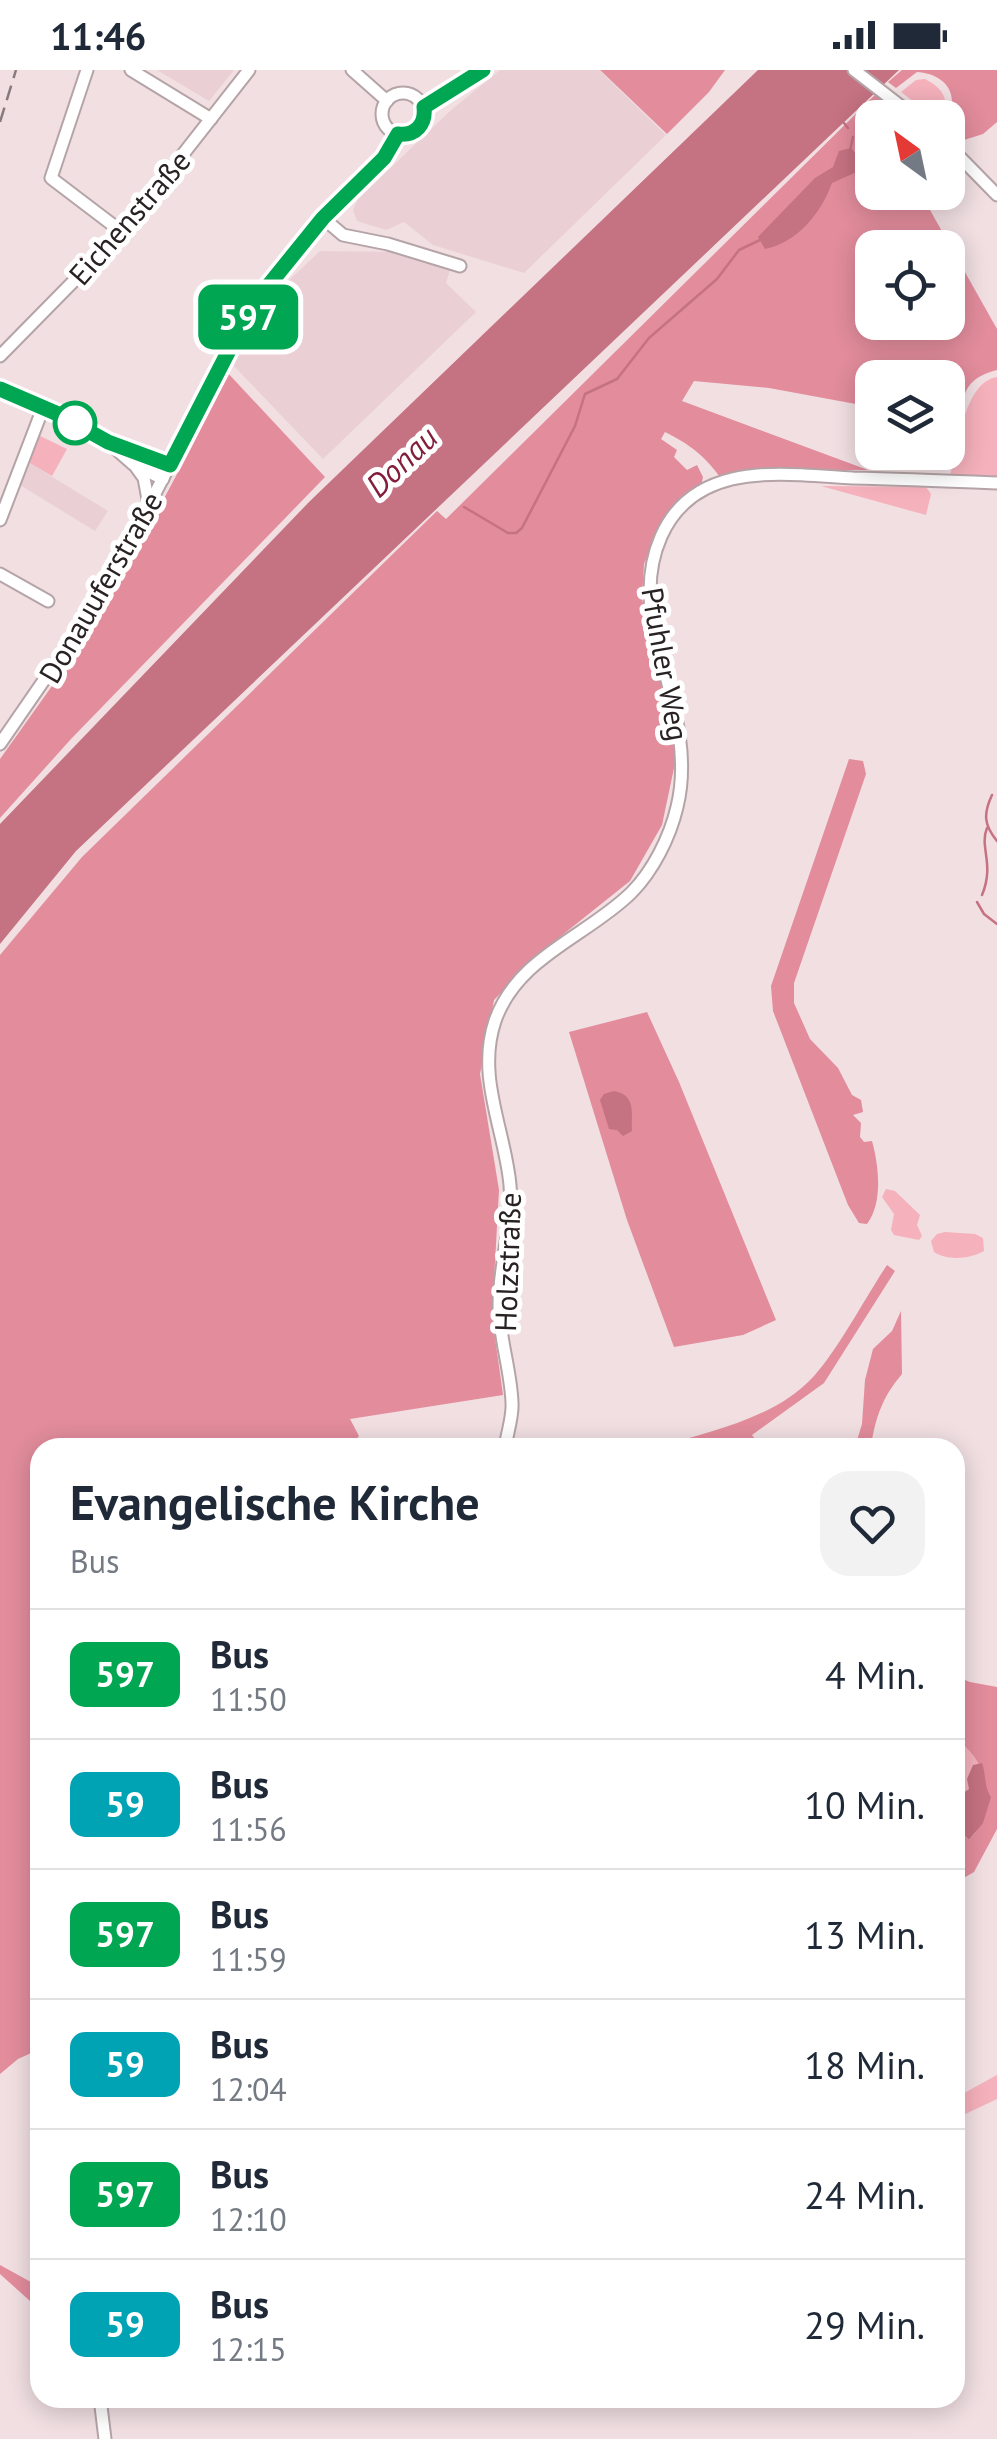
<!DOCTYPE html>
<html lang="de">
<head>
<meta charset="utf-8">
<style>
	body { margin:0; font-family:"PT Sans",sans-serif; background:#f2f2f3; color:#1f2937; height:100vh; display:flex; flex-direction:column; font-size:38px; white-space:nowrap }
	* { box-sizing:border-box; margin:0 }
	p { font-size:32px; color:#747a83 }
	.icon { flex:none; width:55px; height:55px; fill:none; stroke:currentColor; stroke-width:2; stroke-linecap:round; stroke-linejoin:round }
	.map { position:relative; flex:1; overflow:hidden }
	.details { position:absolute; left:30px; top:1368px; width:935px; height:970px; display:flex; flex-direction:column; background:#fff; border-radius:30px; box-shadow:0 5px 25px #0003 }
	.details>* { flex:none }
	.badge { padding:0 20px; border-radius:15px; font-size:35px; line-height:65px }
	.needle { width:65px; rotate:327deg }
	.buttons { position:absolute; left:855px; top:30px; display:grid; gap:20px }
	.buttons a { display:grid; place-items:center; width:110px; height:110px; border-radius:20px; background:#fff; box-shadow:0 5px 25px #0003; font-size:50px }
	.map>.badge { position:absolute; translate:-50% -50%; box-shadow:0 0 0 5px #fff }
	.round { display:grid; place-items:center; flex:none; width:105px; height:105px; border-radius:30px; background:#f2f2f3 }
	.head { display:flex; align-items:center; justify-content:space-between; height:170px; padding:0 40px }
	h1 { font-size:48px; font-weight:700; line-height:75px }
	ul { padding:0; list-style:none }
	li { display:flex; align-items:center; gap:30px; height:130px; padding:0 40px; border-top:2px solid #e0e1e3 }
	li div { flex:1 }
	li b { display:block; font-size:38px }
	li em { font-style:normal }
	li .badge { min-width:110px; font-weight:700; text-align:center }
	.status { display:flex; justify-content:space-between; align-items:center; height:70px; padding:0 50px; background:#fff; direction:ltr }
	.status svg { height:28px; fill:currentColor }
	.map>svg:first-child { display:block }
	.built { fill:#ead0d4 }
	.green { fill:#f5b1bc }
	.forest { fill:#e28c9c; fill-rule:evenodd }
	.water { fill:#c57282 }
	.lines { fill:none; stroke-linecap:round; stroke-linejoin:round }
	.stream { stroke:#c57282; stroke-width:2.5 }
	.minor-casing { stroke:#b5a4a7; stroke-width:15 }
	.minor { stroke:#fff; stroke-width:11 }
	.rail { stroke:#877b7d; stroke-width:2.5; stroke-dasharray:15 8; stroke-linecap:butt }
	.line-casing { stroke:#fff; stroke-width:22 }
	.line { stroke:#00a651; stroke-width:15 }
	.stop-dot { fill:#fff; stroke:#00a651; stroke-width:5 }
	.labels { text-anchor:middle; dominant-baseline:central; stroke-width:10; stroke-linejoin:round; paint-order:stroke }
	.street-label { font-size:30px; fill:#292223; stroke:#fff }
	.water-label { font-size:32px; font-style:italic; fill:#831e3c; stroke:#fff }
</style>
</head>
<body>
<div class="status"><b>11:46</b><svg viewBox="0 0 49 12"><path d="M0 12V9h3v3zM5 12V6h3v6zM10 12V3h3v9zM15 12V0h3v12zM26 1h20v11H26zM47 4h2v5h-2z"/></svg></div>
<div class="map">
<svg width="997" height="2369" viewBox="0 0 997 2369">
	<rect width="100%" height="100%" fill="#f1dfe2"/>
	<!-- built -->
	<g class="built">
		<path d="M 157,0 L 234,0 L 209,31 Z"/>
		<path d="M 500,0 L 599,0 L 666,65 L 524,203 L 433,175 L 404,152 L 386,160 L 357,151 L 353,140 L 358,129 L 450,41 Z"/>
		<path d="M 320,181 L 402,182 L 451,197 L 446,213 L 476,242 L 323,389 L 230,292 L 276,215 L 285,214 Z"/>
		<path d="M 28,392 L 108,441 L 95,461 L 20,415 Z"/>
	</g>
	<!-- green -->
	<g class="green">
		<path d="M 925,9 C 942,18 951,29 941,47 L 934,47 L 901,22 L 916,10 Z"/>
		<path d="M 997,307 L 997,407 L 950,406 C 958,377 964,312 997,307 Z"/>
		<path d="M 38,365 L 67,379 L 52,406 L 28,392 Z"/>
		<path d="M 821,416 L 926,417 L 931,424 L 926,445 Z"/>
		<path d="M 886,1119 L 895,1121 L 920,1145 L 917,1155 L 922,1166 L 919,1170 L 894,1165 L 891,1160 L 894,1144 L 882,1127 Z"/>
		<path d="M 945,1162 L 975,1164 L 983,1168 L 984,1181 C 970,1189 948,1191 934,1182 L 931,1171 L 937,1164 Z"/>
		<path d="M 967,1675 L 982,1693 L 973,1695 L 969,1719 L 955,1728 L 955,1678 L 965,1678 Z"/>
		<path d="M 997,2005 L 997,2029 L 955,2049 L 955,2028 Z"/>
	</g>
	<!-- forest -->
	<g class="forest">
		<path d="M 600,0 L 725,0 L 709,22 L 667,64 Z"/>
		<path d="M 902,0 L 997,0 L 997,52 L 983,64 L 964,70 L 948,57 C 947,47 953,42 952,32 C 952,12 934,3 917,2 L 896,18 L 888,12 Z"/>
		<path d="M 875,25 L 903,47 L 872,48 L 872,122 L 921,124 L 997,259 L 997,300 C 962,309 964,326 956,358 L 948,354 L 948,308 L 872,308 L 872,337 L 769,318 L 694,311 L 682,331 L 868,400 L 756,401 L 720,407 C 704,385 689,374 665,362 L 661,369 L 677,380 L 674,387 L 687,400 L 697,395 L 703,407 L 701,416 L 669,443 L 657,462 L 644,494 L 642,529 L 678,679 L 662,755 L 630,811 L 541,882 L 494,930 L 480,1004 L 499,1120 L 492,1246 L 503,1325 L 350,1349 L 359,1366 L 350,1377 L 40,1378 L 40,1979 L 18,1989 L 0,2004 L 0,885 L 82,787 L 437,441 L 446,449 ZM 872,178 L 948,178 L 948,252 L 872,252 Z"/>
		<path d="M 225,300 L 325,407 L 71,669 L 0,748 L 0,689 L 99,550 L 176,406 Z"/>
		<path d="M 849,689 L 863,691 L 866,704 L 794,913 L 794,933 L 810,969 L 838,998 L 852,1025 L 861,1030 L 863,1042 L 853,1045 L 861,1053 L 860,1067 L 864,1072 L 872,1071 C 879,1096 883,1133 867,1154 L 859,1153 L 848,1135 L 773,941 L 771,916 Z"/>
		<path d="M 647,942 L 679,1012 L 776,1250 L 743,1265 L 674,1277 L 627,1150 L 569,962 Z"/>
		<path d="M 887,1195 L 895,1201 L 824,1313 L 752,1365 L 761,1377 L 660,1377 C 712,1360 775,1349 814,1306 C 839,1278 865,1228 887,1195 Z"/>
		<path d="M 901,1241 L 902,1304 C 883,1326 875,1348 871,1377 L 855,1377 L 862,1354 L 865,1310 L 873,1279 L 892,1261 Z"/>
		<path d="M 955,1606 L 970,1612 L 997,1617 L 997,1759 L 974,1802 L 962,1809 L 955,1807 L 955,1755 L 969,1770 C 997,1743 990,1687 955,1670 Z"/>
		<path d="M 0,2195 L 40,2217 L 40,2240 L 0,2204 Z"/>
	</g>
	<!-- water -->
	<g class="water">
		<path d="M 758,0 L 899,0 L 76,781 L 0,874 L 0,754 L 309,432 Z"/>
		<path d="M 851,78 L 858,86 L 859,101 L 832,113 C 821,143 798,172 765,179 L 758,167 L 815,108 L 833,97 L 839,81 Z"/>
		<path d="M 614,1021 C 637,1025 631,1045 632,1061 L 623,1066 L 617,1060 L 609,1059 L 600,1030 L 604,1024 Z"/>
		<path d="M 982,1693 C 986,1704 984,1717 991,1727 L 983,1753 L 969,1770 L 955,1755 L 955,1728 L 969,1719 L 967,1709 L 973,1695 Z"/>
	</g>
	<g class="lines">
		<!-- stream -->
		<g class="stream">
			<path d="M 844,53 L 848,58"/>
			<path d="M 850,81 L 853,67"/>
			<path d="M 464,437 L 508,463 L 516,463 L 522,458 L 575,356 L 585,324 L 617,309 L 649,268 L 717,209 L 739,180 L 760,170"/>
			<path d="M 992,725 C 983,744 984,755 997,771"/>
			<path d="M 982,825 C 995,794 979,777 987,758"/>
			<path d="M 977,832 L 984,844 L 997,854"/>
		</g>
		<defs>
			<g id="minor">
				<path d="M 87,0 L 51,108 L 122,162"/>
				<path d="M 131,0 L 211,49"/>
				<path d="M 352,0 L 387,31"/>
				<path d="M 854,0 L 916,48"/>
				<circle cx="403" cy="44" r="21"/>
				<path d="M 423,37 L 483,0"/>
				<path d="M 948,75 L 997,125"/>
				<path d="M 323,148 L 343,165 L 388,174 L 460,196"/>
				<path d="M 0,286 L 122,162 L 249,0"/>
				<path d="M 0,319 L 58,344 L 108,372 L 170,395"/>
				<path d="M 108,372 L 133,394 L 163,409"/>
				<path d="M 136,397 L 144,408 L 149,435"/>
				<path d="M 0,450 L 43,338"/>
				<path d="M 0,504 L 48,531"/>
				<path d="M 0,674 L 102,526 L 241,257 L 281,199 L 350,120 L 384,88 L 398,64"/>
				<path d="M 505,1378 C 507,1363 513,1347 512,1333 C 511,1300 499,1268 499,1235 C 499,1195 513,1155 510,1115 C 505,1060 476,1007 495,951 C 517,887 586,867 631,823 C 653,801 670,767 677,737 C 692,676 667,618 654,559 C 641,495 660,426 732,409 C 770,400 815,406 853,408 C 901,409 949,411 997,413"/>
				<path d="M 100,2328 L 105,2369"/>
			</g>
		</defs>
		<!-- minor casing -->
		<use href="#minor" class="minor-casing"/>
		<!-- minor -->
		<use href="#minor" class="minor"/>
		<!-- rail -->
		<path class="rail" d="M 0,52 L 16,0"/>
	</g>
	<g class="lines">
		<defs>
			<path id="line" d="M 0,319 L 58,344 L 108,372 L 170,395 L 241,257 L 268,216 L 323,148 L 384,88 L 398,64 C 416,66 426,54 424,37 L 483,0"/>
		</defs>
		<!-- line casing -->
		<use href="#line" class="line-casing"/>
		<!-- line -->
		<use href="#line" class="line"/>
	</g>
	<!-- markers -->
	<circle class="stop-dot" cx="75" cy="353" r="20"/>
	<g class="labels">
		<!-- street labels -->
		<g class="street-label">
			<text transform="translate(129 147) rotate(-49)">Eichenstraße</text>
			<text transform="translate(100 517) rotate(-60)">Donauuferstraße</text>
			<text transform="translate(666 594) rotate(80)">Pfuhler Weg</text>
			<text transform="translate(507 1192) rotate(-88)">Holzstraße</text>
		</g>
		<!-- water labels -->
		<g class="water-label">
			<text transform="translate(401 391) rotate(-44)">Donau</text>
		</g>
	</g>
</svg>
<div class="buttons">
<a><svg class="needle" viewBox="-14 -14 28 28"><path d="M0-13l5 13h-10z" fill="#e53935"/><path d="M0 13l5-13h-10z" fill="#747a83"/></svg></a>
<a><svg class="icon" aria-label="locate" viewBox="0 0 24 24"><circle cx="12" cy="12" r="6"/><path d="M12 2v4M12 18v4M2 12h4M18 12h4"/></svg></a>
<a><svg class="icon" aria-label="layers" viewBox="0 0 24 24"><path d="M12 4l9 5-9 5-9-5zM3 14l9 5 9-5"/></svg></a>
</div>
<b class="badge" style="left:248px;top:247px;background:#00a651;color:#fff">597</b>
<section class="details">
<div class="head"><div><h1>Evangelische Kirche</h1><p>Bus</p></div><a class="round"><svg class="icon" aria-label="heart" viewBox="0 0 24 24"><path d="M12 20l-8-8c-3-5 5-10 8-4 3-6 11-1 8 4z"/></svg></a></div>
<ul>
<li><span class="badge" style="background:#00a651;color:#fff">597</span><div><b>Bus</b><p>11:50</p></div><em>4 Min.</em></li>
<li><span class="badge" style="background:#00a3b4;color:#fff">59</span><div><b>Bus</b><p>11:56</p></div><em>10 Min.</em></li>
<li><span class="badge" style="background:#00a651;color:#fff">597</span><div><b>Bus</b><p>11:59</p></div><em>13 Min.</em></li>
<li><span class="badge" style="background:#00a3b4;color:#fff">59</span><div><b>Bus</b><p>12:04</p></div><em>18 Min.</em></li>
<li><span class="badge" style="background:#00a651;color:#fff">597</span><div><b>Bus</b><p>12:10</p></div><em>24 Min.</em></li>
<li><span class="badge" style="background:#00a3b4;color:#fff">59</span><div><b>Bus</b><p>12:15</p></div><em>29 Min.</em></li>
</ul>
</section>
</div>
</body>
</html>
